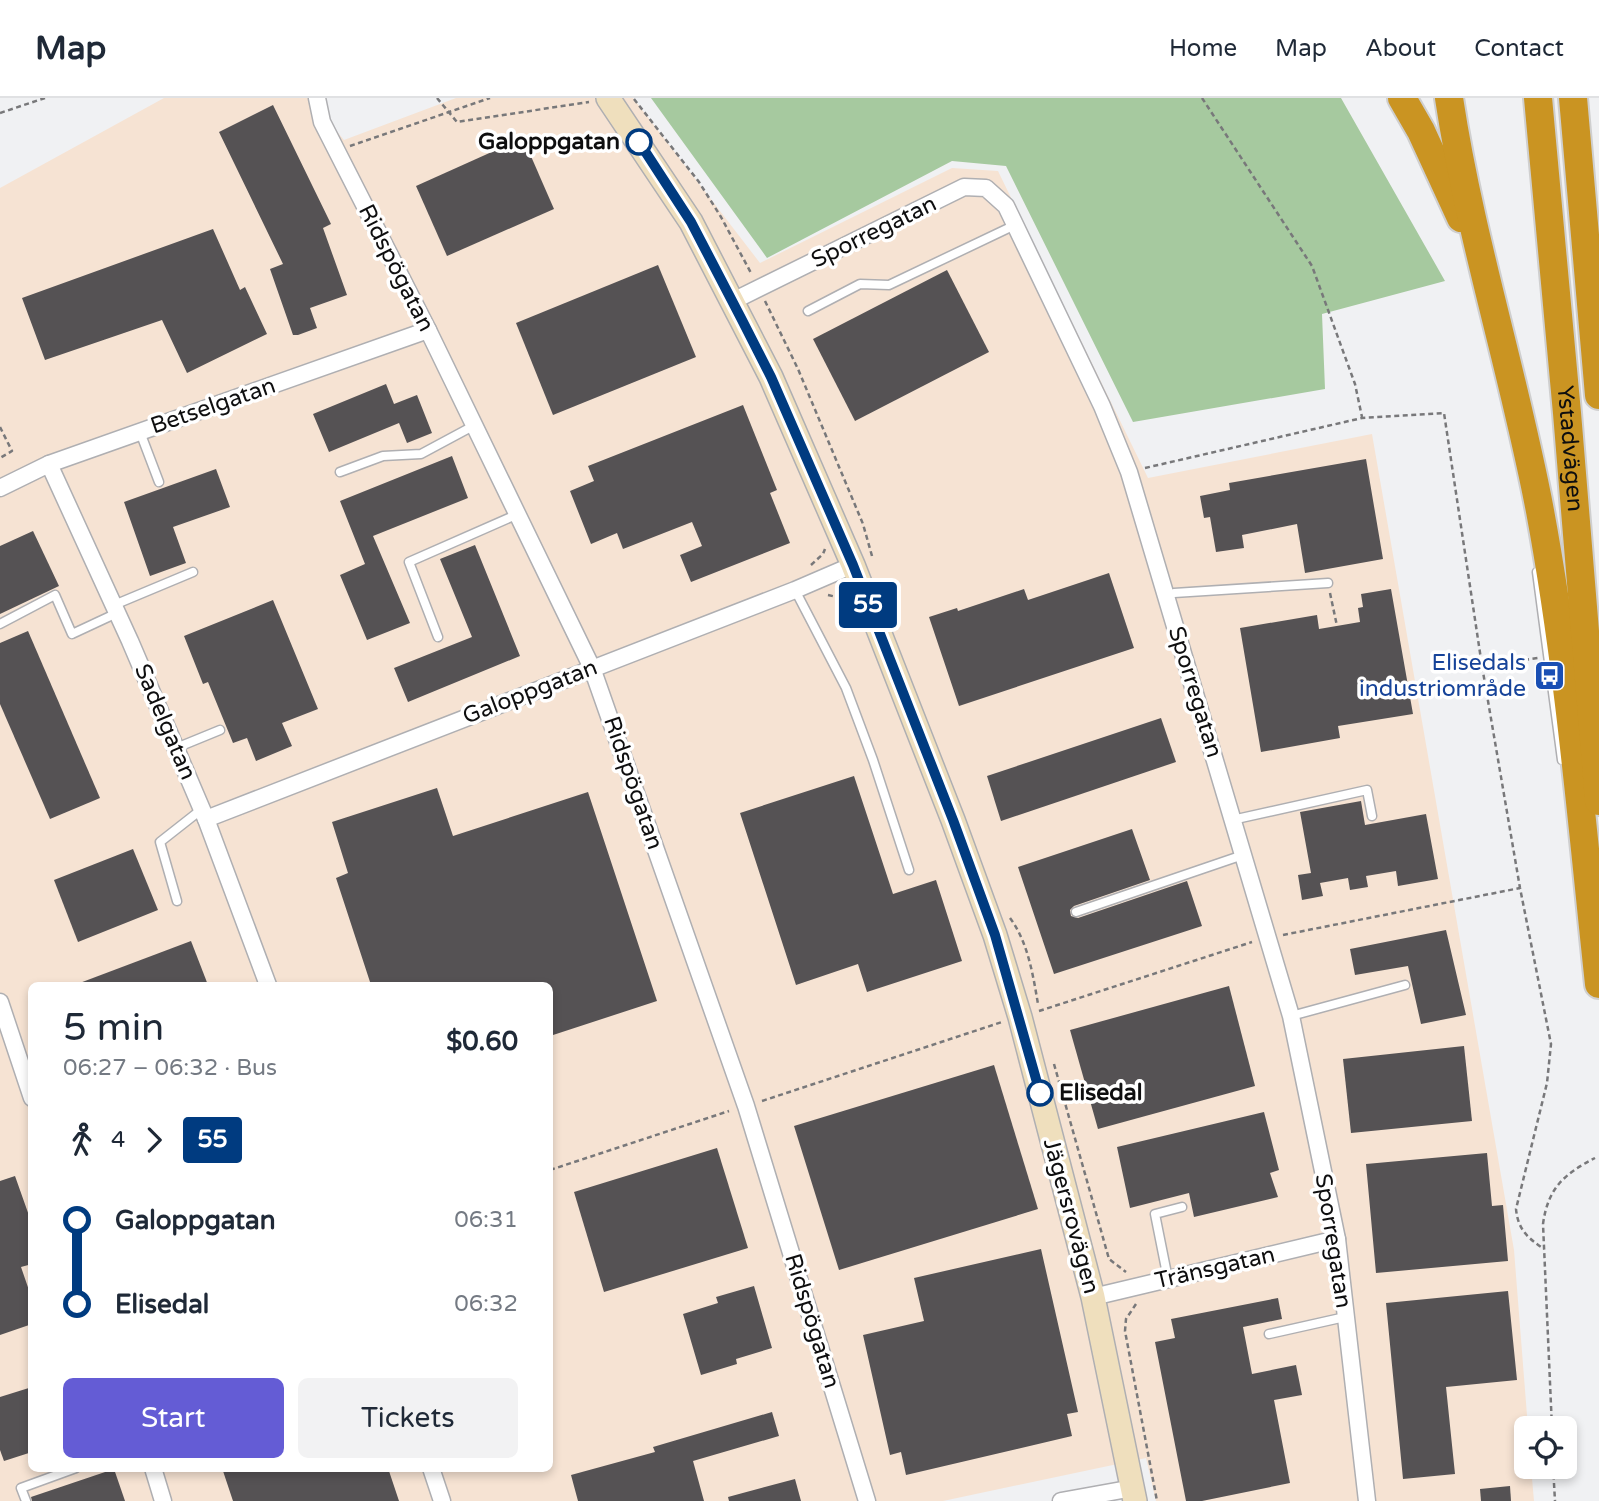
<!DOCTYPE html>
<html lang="en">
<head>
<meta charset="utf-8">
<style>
	body { margin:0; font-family:"Varela Round",sans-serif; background:#f2f2f3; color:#1f2937; height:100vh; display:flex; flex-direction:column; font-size:26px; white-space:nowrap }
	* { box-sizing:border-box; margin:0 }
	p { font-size:23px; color:#747a83 }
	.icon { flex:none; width:38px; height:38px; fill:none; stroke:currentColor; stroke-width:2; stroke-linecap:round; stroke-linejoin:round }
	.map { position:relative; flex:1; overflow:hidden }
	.drawer { position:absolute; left:28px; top:884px; width:525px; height:490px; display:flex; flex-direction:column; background:#fff; border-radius:10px; box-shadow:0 4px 10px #0003 }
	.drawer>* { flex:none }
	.badge { padding:0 14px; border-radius:5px; font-size:24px; line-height:46px }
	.fabs { position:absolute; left:1514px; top:1318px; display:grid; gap:14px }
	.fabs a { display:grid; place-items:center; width:63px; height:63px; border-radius:10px; background:#fff; box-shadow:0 4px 10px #0003; font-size:35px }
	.map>.badge { position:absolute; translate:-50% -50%; box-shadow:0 0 0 4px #fff }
	.legs { display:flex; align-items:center; gap:10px; height:77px; padding:0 35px; font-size:23px }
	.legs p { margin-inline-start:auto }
	.head { display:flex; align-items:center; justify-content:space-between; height:119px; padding:0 35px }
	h1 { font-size:38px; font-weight:600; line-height:52px }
	.button { display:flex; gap:14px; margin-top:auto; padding:14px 35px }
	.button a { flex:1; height:80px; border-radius:10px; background:#645cd5; color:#fff; font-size:28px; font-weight:600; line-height:80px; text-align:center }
	.button a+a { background:#f2f2f3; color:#1f2937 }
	ul { padding:0 35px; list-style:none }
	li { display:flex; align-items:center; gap:24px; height:84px; font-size:26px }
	li i { display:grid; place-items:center; width:10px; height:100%; margin:0 9px; background:currentColor }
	li i::after { content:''; width:18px; height:18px; margin:-9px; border:5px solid; border-radius:50%; background:#fff }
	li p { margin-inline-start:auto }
	li:first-child i { background:linear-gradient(#0000 50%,currentColor 0) }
	li:last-child i { background:linear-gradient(currentColor 50%,#0000 0) }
	header { display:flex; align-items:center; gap:42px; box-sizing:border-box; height:98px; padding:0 35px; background:#fff; border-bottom:2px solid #e0e1e3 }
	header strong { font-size:33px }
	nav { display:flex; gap:38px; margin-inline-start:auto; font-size:24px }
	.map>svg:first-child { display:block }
	.industrial { fill:#f6e3d3; fill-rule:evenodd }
	.green { fill:#a6c99f }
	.building { fill:#555254 }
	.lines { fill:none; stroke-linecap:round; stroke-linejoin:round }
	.lane-casing { stroke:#afafb2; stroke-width:11 }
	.street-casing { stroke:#afafb2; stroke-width:19 }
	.secondary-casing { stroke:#afafb2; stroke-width:26 }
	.highway-casing { stroke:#cfcfcf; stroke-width:32 }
	.path { stroke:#78787a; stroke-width:2.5; stroke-dasharray:5 3.5; stroke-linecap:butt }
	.lane { stroke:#fff; stroke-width:8 }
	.street { stroke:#fff; stroke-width:16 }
	.secondary { stroke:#efdfbd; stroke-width:23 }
	.highway { stroke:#ca9422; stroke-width:28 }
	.line-1-casing { stroke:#fff; stroke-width:16 }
	.line-1 { stroke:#003b80; stroke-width:10 }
	.stop-1-dot { fill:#fff; stroke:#003b80; stroke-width:3.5 }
	.labels { text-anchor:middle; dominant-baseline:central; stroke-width:7; stroke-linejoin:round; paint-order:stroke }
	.stop-label { font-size:23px; font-weight:bold; fill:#0e0e0f; stroke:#fff; text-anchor:end }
	.street-label { font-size:23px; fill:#0e0e0f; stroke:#fff }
	.transit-label { font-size:23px; fill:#164399; stroke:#fff; text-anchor:end }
</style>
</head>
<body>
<header>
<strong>Map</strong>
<nav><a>Home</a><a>Map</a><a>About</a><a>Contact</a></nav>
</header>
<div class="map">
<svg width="1599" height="1403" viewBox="0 0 1599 1403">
	<rect width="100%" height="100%" fill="#f0f1f3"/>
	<!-- industrial -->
	<path class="industrial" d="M 164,0 L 309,0 L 344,42 L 456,0 L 633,0 L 760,165 L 952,70 L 998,73 L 1148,380 L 1372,336 L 1514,1152 L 1528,1330 L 1526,1330 L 1526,1368 L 1531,1369 L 1534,1403 L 1156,1403 L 1146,1360 L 943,1403 L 0,1403 L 0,90 ZM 32,887 L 550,887 L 550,1370 L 32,1370 Z"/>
	<!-- green -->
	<path class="green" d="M 651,0 L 1341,0 L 1445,183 L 1322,216 L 1325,291 L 1133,324 L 1006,68 L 952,63 L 767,160 Z"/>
	<!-- building -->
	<g class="building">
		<path d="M 273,7 L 331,126 L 323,130 L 347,197 L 310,210 L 317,230 L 298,237 L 293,237 L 270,171 L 283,166 L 219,34 Z"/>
		<path d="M 523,40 L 554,111 L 447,158 L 416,88 Z"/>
		<path d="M 213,131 L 240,192 L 245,189 L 267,236 L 187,275 L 162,222 L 45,262 L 22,200 Z"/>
		<path d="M 658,167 L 696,259 L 553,317 L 516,225 Z"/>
		<path d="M 947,172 L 989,254 L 855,323 L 813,241 Z"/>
		<path d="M 386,286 L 394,306 L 417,297 L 432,335 L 407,345 L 399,325 L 329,354 L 313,316 Z"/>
		<path d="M 743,307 L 777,392 L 770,395 L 790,445 L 691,484 L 680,457 L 702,448 L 692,424 L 623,451 L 617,435 L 591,446 L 570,393 L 594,383 L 588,368 Z"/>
		<path d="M 452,358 L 468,400 L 373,438 L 410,525 L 367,542 L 340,477 L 365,466 L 340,403 Z"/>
		<path d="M 1366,361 L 1383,461 L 1305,475 L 1297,426 L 1242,437 L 1244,450 L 1216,454 L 1210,419 L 1204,420 L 1200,398 L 1230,392 L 1229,385 Z"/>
		<path d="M 216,371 L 230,409 L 173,429 L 186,465 L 150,478 L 124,404 Z"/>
		<path d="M 33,433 L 59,488 L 0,516 L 0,448 Z"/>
		<path d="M 475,447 L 520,558 L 408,604 L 394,570 L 472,539 L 440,461 Z"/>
		<path d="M 1109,475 L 1134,550 L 959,608 L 929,519 L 957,510 L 958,513 L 1024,491 L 1028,502 Z"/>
		<path d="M 1391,491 L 1413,616 L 1338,628 L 1340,640 L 1261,654 L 1240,530 L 1317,517 L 1319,531 L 1360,524 L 1358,510 L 1363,509 L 1361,496 Z"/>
		<path d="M 273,502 L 318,611 L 282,625 L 292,648 L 256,663 L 247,640 L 233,645 L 208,584 L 203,586 L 184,538 Z"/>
		<path d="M 28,533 L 100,700 L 50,721 L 0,606 L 0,545 Z"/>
		<path d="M 1161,620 L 1176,664 L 1001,723 L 987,678 Z"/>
		<path d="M 854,678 L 893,796 L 936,782 L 962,863 L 867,894 L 858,866 L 796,887 L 740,715 Z"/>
		<path d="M 437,690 L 453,738 L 588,694 L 657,903 L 550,938 L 550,887 L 371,887 L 336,780 L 348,775 L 332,724 Z"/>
		<path d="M 1361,703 L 1365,727 L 1426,716 L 1438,781 L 1398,788 L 1396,773 L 1366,778 L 1368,789 L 1350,792 L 1348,780 L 1320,785 L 1323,798 L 1302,802 L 1298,777 L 1311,775 L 1300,714 Z"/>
		<path d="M 1132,731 L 1150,782 L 1074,808 L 1070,812 L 1071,818 L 1078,820 L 1187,783 L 1202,828 L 1054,876 L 1018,769 Z"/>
		<path d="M 133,751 L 158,812 L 78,844 L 54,782 Z"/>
		<path d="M 1446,832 L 1466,917 L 1421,926 L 1408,868 L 1355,877 L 1350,851 Z"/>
		<path d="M 191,843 L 208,887 L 78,887 L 77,886 Z"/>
		<path d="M 1229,888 L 1255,988 L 1098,1031 L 1070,932 Z"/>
		<path d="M 1464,948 L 1472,1023 L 1351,1035 L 1343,961 Z"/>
		<path d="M 994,967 L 1038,1111 L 839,1172 L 794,1028 Z"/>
		<path d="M 1264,1014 L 1279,1072 L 1270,1075 L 1278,1099 L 1194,1119 L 1189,1095 L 1130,1110 L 1117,1049 Z"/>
		<path d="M 717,1050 L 748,1150 L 604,1194 L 574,1094 Z"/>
		<path d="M 1487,1055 L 1492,1108 L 1503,1107 L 1508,1163 L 1376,1175 L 1366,1066 Z"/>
		<path d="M 15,1078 L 32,1126 L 32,1166 L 21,1169 L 32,1201 L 32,1226 L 0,1237 L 0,1083 Z"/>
		<path d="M 1041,1151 L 1078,1314 L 1067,1316 L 1072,1338 L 906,1377 L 901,1354 L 890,1357 L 863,1237 L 924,1223 L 914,1180 Z"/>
		<path d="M 754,1188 L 772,1250 L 736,1261 L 737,1266 L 701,1277 L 683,1216 L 718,1205 L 716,1199 Z"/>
		<path d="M 1508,1193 L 1517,1282 L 1446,1289 L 1455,1376 L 1403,1381 L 1386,1205 Z"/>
		<path d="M 1278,1200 L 1282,1221 L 1243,1229 L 1252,1276 L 1296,1267 L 1302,1297 L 1274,1302 L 1290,1385 L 1202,1403 L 1186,1403 L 1155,1244 L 1175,1240 L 1171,1221 Z"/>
		<path d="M 32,1289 L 32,1354 L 4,1363 L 0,1352 L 0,1299 Z"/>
		<path d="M 772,1314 L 779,1338 L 693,1363 L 704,1403 L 578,1403 L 571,1377 L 655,1354 L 653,1349 Z"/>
		<path d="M 222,1370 L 388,1370 L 399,1403 L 233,1403 Z"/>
		<path d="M 114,1371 L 125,1403 L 32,1403 L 31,1399 Z"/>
		<path d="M 795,1381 L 801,1403 L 729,1403 L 728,1399 Z"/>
		<path d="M 1510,1388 L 1511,1403 L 1481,1403 L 1480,1391 Z"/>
	</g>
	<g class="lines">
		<defs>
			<g id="lane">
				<path d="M 808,213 L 860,186 L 889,187 L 1015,127"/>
				<path d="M 140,334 L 159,384"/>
				<path d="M 340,374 L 383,358 L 421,356 L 475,327"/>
				<path d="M 1537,474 L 1562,662"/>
				<path d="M 795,492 L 846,590 L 873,662 L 909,772"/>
				<path d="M 1166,499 L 1174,495 L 1328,485"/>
				<path d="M 114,507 L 193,474"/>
				<path d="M 0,526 L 55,497 L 72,536 L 117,515"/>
				<path d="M 438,539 L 409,464 L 518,416"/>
				<path d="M 176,650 L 220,632"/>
				<path d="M 1232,722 L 1367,692 L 1372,718"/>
				<path d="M 177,803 L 160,744 L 202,711"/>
				<path d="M 1076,814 L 1243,757"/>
				<path d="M 1291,918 L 1405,887"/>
				<path d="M 1168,1181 L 1155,1116 L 1182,1109"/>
				<path d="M 1269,1236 L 1345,1219"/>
				<path d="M 26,1403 L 21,1390 L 76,1370"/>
			</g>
			<g id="street">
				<path d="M 317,0 L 322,24 L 428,232 L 592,570 L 746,1008 L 867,1403"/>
				<path d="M 733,203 L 964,89 L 986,90 L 1006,108 L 1102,308 L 1129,374 L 1291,918 L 1337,1141 L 1367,1403"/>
				<path d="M 49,366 L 130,543 L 206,721 L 268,887"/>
				<path d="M 0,390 L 49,366 L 428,232"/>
				<path d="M 206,721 L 795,492 L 853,467"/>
				<path d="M 0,904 L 32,1000"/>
				<path d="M 1093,1199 L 1337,1141"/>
				<path d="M 153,1370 L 163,1403"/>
				<path d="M 431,1370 L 442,1403"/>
				<path d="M 1061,1403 L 1133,1390"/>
			</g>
			<path id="secondary" d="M 608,0 L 691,124 L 771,279 L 853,467 L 953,722 L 995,837 L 1020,919 L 1093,1199 L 1135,1403"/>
			<g id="highway">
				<path d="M 1402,0 L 1421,33 L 1461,120"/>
				<path d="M 1449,0 C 1470,140 1514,275 1540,413 C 1569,569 1582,728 1599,886"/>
				<path id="s1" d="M 1538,0 L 1567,315 L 1599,703"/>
				<path d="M 1573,0 L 1599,297"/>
			</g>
		</defs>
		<!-- lane casing -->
		<use href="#lane" class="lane-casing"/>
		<!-- street casing -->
		<use href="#street" class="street-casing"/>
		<!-- secondary casing -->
		<use href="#secondary" class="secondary-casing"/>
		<!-- highway casing -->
		<use href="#highway" class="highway-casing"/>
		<!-- path -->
		<g class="path">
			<path d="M 437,0 L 457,24 L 589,4"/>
			<path d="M 1202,0 L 1312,168 L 1355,286 L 1362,319"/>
			<path d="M 634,1 L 699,84 L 721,119 L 751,175"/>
			<path d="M 0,15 L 45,0"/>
			<path d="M 350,48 L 490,0"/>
			<path d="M 765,203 L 798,271 L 863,426 L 872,458"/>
			<path d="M 0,329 L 12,353 L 0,360"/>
			<path d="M 1145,370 L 1362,320 L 1444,315 L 1482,568 L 1520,790 L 1551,946 L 1547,985 L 1516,1111 C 1518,1132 1528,1140 1544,1151"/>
			<path d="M 811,467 L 823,456 L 825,451"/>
			<path d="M 1330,495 L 1337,528"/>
			<path d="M 828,497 L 845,501"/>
			<path d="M 1482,568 L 1538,560"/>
			<path d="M 1010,820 C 1028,844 1033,877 1038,906"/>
			<path d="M 1283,837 L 1520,790"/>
			<path d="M 1039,913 L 1252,844"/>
			<path d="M 1054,966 L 1109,1161 L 1126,1174"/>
			<path d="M 762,1003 L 1002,924"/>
			<path d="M 550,1072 L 729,1013"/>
			<path d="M 1136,1206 L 1126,1221 L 1125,1233 L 1157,1403"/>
			<path d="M 1552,1330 L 1543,1126 C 1548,1090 1564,1076 1595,1060"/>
			<path d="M 1553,1368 L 1555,1403"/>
		</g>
		<!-- lane -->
		<use href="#lane" class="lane"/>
		<!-- street -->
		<use href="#street" class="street"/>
		<!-- secondary -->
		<use href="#secondary" class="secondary"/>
		<!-- highway -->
		<use href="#highway" class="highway"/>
	</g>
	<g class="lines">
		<defs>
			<path id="line-1" d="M 639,44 L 691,124 L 742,222 L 771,279 L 853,467 L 953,722 L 995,837 L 1040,995"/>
		</defs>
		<!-- line-1 casing -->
		<use href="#line-1" class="line-1-casing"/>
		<!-- line-1 -->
		<use href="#line-1" class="line-1"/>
	</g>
	<!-- icons -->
	<defs>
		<symbol id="bus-square" viewBox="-11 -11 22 22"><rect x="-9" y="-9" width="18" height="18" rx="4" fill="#1a4fb4" stroke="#fff"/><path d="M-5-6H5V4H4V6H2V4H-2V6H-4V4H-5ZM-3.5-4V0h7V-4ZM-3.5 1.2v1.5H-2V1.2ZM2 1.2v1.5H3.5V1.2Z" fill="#fff"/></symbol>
	</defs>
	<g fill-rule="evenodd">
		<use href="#bus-square" x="1532" y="560" width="35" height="35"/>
	</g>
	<!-- markers -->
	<g class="stop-1-dot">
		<circle cx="639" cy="44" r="12"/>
		<circle cx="1040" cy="995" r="12"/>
	</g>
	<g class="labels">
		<!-- stop labels -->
		<g class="stop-label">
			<text x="620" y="44">Galoppgatan</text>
			<text x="1059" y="995" text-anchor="start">Elisedal</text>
		</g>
		<!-- street labels -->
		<g class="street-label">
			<text transform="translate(874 134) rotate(-26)">Sporregatan</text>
			<text transform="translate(396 170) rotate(63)">Ridspögatan</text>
			<text transform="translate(213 308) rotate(-19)">Betselgatan</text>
			<text stroke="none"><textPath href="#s1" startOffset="352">Ystadvägen</textPath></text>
			<text transform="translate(530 594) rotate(-21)">Galoppgatan</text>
			<text transform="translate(1195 594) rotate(73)">Sporregatan</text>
			<text transform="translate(165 624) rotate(67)">Sadelgatan</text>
			<text transform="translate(633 685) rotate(71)">Ridspögatan</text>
			<text transform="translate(1071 1118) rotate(75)">Jägersrovägen</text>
			<text transform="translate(1333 1143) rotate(81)">Sporregatan</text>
			<text transform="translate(1215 1170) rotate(-13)">Tränsgatan</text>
			<text transform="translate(812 1223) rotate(73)">Ridspögatan</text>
		</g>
		<!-- transit labels -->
		<g class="transit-label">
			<text x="1526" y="565">Elisedals<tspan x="1526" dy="26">industriområde</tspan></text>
		</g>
	</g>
</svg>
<div class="fabs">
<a><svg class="icon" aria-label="locate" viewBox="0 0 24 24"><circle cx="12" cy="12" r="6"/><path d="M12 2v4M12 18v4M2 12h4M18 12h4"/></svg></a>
</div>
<b class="badge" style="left:868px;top:507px;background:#003b80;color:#fff">55</b>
<section class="drawer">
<div class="head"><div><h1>5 min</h1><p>06:27 – 06:32 · Bus</p></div><b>$0.60</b></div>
<div class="legs"><svg class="icon" aria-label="walk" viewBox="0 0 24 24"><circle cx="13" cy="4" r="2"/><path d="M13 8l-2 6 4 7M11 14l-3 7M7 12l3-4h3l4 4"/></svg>4<svg class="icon" aria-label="forward" viewBox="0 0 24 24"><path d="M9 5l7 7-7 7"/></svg><b class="badge" style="background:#003b80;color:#fff">55</b></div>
<ul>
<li><i style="color:#003b80"></i><b>Galoppgatan</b><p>06:31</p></li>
<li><i style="color:#003b80"></i><b>Elisedal</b><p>06:32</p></li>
</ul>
<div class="button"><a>Start</a><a>Tickets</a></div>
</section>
</div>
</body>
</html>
